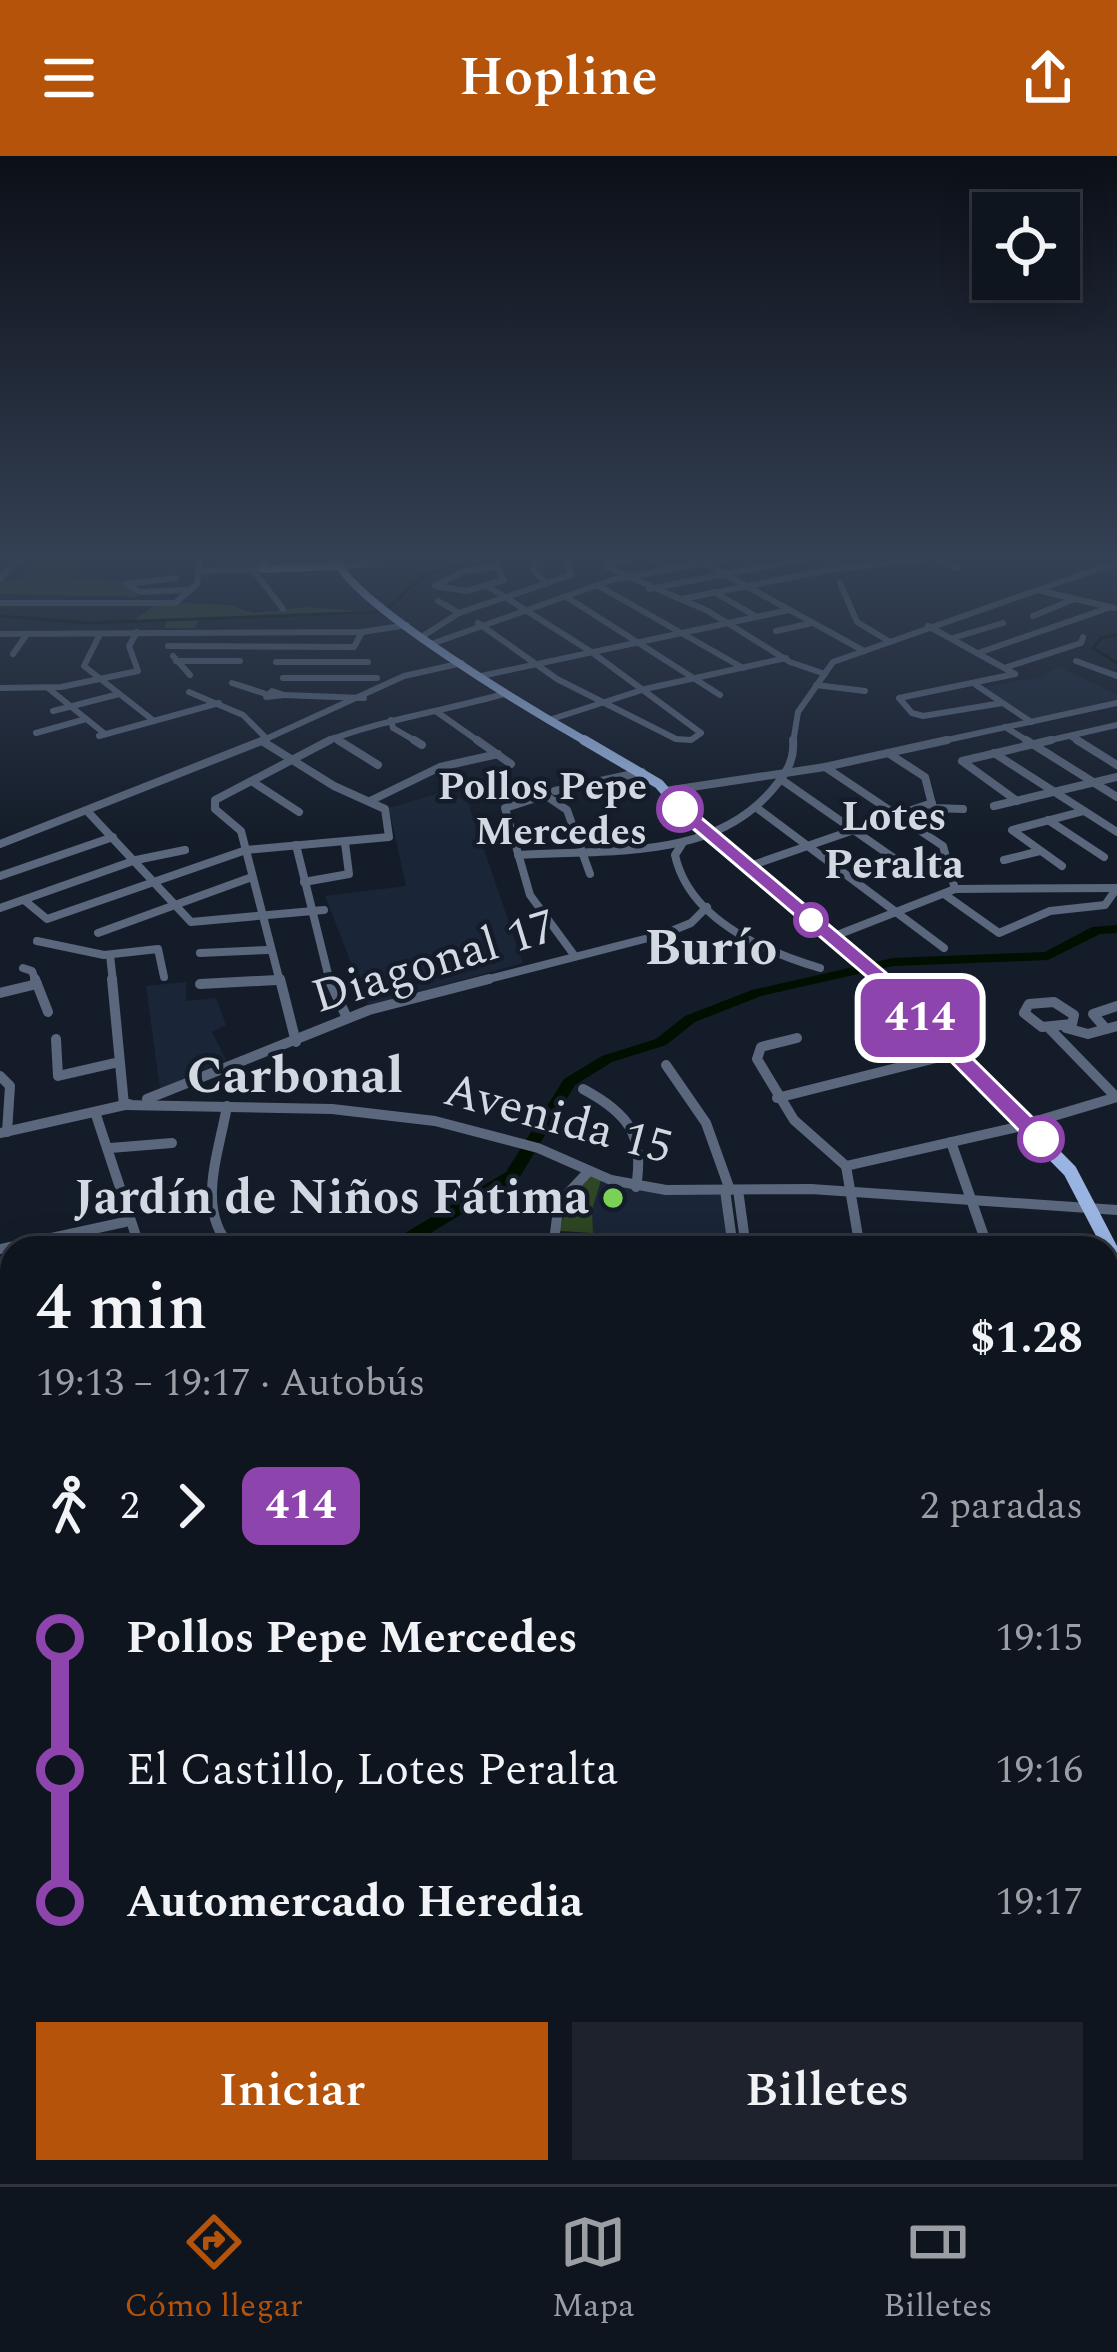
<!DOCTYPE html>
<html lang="es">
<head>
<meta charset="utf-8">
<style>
	body { margin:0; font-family:Spectral,serif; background:#1d222c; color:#f1f3f6; height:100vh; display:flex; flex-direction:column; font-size:45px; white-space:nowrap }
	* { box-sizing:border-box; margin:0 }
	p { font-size:39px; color:#9b9fa4 }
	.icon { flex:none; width:66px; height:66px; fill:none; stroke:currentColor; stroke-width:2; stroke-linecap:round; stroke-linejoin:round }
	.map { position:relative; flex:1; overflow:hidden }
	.sheet { position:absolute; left:0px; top:1080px; width:1119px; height:948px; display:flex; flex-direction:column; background:#0f151f; border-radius:36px 36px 0 0; box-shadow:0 6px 30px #0003,0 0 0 3px #2f343d }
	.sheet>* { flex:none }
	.badge { padding:0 24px; border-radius:18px; font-size:42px; line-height:78px }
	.fabs { position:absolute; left:972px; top:36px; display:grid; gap:24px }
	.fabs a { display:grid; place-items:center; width:108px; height:108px; border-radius:0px; background:#0f151f; box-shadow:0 6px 30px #0003,0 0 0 3px #2f343d; font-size:60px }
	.map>.badge { position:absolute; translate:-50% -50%; box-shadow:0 0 0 6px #fff }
	.legs { display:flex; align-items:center; gap:18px; height:132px; padding:0 36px; font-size:39px }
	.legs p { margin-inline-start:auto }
	.summary { display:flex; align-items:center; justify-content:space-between; height:204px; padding:0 36px }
	h1 { font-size:66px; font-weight:600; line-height:90px }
	.primary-button { display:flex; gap:24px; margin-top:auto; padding:24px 36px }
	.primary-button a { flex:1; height:138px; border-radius:0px; background:#b45309; color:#fff; font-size:48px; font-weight:600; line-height:138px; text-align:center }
	.primary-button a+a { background:#1d222c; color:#f1f3f6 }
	ul { padding:0 36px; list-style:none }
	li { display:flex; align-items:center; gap:42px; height:132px; font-size:45px }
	li i { display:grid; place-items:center; width:18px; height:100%; margin:0 15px; background:currentColor }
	li i::after { content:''; width:30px; height:30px; margin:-15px; border:9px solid; border-radius:50%; background:#0f151f }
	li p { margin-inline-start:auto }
	li:first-child i { background:linear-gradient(#0000 50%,currentColor 0) }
	li:last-child i { background:linear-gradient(currentColor 50%,#0000 0) }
	header { display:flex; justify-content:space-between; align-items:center; height:156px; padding:0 36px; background:#b45309; color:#fff; font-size:54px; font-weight:600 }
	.tabs { display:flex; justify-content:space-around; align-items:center; height:168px; border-top:3px solid #2f343d; background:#0f151f; font-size:33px; color:#9b9fa4 }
	.tabs a { display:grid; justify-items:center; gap:6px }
	.tabs .on { color:#b45309 }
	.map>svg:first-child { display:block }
	.built { fill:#1a2537 }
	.green { fill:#2e4624 }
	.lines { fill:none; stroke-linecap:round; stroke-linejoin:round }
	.stream { stroke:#000f00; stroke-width:3 }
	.river { fill:#000f00; fill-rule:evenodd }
	.minor-far4 { stroke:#5a677c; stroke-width:6 }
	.minor-far3 { stroke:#5a677c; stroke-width:8 }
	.minor-far2 { stroke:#5a677c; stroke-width:10 }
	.minor-far1 { stroke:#5a677c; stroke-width:14 }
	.minor { stroke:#5a677c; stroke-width:16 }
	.major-far3 { stroke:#99b4e1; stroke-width:8 }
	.major-far2 { stroke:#99b4e1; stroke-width:10 }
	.major-far1 { stroke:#99b4e1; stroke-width:14 }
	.major { stroke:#99b4e1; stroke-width:16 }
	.line-1 { fill:#8e44ad; stroke:#fff; stroke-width:3 }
	.stop-1-dot { fill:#fff; stroke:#8e44ad; stroke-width:6 }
	.poi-dot { fill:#7bd156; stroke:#141c29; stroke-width:4.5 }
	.labels { text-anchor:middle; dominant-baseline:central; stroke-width:9; stroke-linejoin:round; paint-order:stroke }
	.far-stop-label { font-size:39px; font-weight:bold; fill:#d3d9e2; stroke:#141c29; text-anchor:end }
	.far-neighbourhood-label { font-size:42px; font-weight:bold; fill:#d3d9e2; stroke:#141c29 }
	.street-label { font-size:48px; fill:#d3d9e2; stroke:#141c29 }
	.poi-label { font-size:48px; font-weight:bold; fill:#d3d9e2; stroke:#141c29; text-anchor:end }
	.neighbourhood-label { font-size:51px; font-weight:bold; fill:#d3d9e2; stroke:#141c29 }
</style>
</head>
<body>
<header><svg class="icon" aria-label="menu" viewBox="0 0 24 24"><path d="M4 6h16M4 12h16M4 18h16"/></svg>Hopline<svg class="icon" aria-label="share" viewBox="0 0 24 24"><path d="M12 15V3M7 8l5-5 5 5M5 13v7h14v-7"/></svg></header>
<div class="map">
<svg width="1117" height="2028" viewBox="0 0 1117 2028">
	<rect width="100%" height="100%" fill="#141c29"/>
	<!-- built -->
	<g class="built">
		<path d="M 1060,511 L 1117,539 L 1117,544 L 1032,564 L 983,531 L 1039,521 Z"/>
		<path d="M 446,635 L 468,647 L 523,807 L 368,850 L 325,740 L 406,730 L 389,652 Z"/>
		<path d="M 186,826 L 186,845 L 216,842 L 226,869 L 212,876 L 226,904 L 160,933 L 146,830 Z"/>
		<path d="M 601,1024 L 722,1037 L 728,1092 L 593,1092 L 592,1054 Z"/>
	</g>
	<!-- green -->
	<g class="green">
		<path d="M 82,400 L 73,422 L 124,425 L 139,441 L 0,438 L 0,424 L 21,424 L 35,402 Z"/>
		<path d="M 180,447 L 230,449 L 253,457 L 306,451 L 374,456 L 199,463 L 195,472 L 164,472 L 168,464 L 134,464 L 153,451 Z"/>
		<path d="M 589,1020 L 601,1024 L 592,1054 L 593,1077 L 560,1075 L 567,1042 Z"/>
		<path d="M 21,2016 L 177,2016 L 188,2028 L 18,2028 Z"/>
	</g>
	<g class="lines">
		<!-- stream -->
		<g class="stream">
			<path d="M 388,452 L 425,418 L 506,400"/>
			<path d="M 0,460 L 87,467 L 379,456"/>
			<path d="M 1117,479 L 1101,482 L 1093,492 L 1117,507"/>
		</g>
		<!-- river -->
		<g class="river">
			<path d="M 1117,769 L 1117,777 L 1100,778 L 1048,804 L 893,810 L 761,840 L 695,866 L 666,889 L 612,906 L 575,929 L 518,1024 L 406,1092 L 384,1092 L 387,1088 L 506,1016 L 564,923 L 602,900 L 656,883 L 685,860 L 752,834 L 893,802 L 1045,796 L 1092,771 Z"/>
			<path d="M 12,1232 L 12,1248 L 0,1253 L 0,1236 Z"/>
		</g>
		<!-- minor-far4 -->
		<g class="minor-far4">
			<path d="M 640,400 L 605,410 L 708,455 L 790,506 L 825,518"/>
			<path d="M 649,400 L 672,412"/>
			<path d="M 692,400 L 864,495"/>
			<path d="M 934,401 L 958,412"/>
			<path d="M 0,402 L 40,400"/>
			<path d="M 536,402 L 533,414 L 547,428"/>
			<path d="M 337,410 L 382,408 L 383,400"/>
			<path d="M 497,411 L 504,424 L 467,435 L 435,430 L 464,415 Z"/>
			<path d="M 253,414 L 283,453"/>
			<path d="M 199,415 L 263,413"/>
			<path d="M 176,422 L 126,428 L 140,436 L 188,434"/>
			<path d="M 0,423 L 21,401"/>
			<path d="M 840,427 L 857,466 L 890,486"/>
			<path d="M 597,429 L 743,512"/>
			<path d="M 649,433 L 819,400"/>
			<path d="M 1041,435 L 1114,452"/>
			<path d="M 714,436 L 757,461"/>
			<path d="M 565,440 L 720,539"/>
			<path d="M 682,443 L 828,414 L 945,400"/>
			<path d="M 438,445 L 459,457"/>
			<path d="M 0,447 L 175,447 L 197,428 L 200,400"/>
			<path d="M 1033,460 L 1074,443"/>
			<path d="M 478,467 L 557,523 L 676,583 L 691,584 L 701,577 L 593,497 L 486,429"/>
			<path d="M 928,470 L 1015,518"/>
			<path d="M 776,475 L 812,467"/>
			<path d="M 0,478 L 362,476 L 407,469"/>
			<path d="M 100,478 L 84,510 L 154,565"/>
			<path d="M 423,480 L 459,457 L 571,419 L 567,408 L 575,400"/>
			<path d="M 953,482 L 1003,467"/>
			<path d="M 434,487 L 612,424 L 740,400"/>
			<path d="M 168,490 L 354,491 L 362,476"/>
			<path d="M 981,496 L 1111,451"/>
			<path d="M 13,498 L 27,478"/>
			<path d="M 173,500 L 190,519"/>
			<path d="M 176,505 L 240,505"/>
			<path d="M 1076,505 L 1117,520"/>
			<path d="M 276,506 L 368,506"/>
			<path d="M 1007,511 L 1081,487 L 1083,481"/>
			<path d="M 481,520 L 789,454"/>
			<path d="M 283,522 L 377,522"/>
			<path d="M 232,527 L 266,538"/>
			<path d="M 816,529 L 865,535"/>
			<path d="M 976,529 L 1031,566"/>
			<path d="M 0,532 L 61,531 L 138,515 L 129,490 L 137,476"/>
			<path d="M 48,532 L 105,578"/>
			<path d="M 272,535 L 284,539 L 266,541 Z"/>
			<path d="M 189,536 L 243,559 L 267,583"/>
			<path d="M 284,539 L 364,542"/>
			<path d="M 1002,547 L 923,560 L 912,557 L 899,542 L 1015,518"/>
			<path d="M 53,555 L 119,538"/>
			<path d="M 437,556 L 481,587"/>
			<path d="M 391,564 L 393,572 L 419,587"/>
			<path d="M 549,564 L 645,533 L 786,502"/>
			<path d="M 1005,571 L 1031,587"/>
			<path d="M 36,577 L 86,563"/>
			<path d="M 99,580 L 219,547"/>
			<path d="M 1070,580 L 1082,587"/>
			<path d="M 334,582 L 343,587"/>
			<path d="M 257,587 L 404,520 L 462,507"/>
			<path d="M 322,587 C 380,564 443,555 504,538"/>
			<path d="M 793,587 L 798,556 L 833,506 L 1117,406"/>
			<path d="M 933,587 L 1117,547"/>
			<path d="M 1038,587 L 1117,569"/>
		</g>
		<!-- minor-far3 -->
		<g class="minor-far3">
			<path d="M 338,584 L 378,609"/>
			<path d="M 414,584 L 422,589"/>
			<path d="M 477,584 L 511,608"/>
			<path d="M 1026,584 L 1117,641"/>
			<path d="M 1077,584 L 1117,609"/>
			<path d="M 888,597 L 925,621 L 933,652 L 963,653"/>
			<path d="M 994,597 L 1117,676"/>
			<path d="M 825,611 L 943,690 L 955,733"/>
			<path d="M 782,624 L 898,705 L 950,713"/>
			<path d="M 253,626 L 299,656"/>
			<path d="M 555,635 L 642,616"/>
			<path d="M 665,635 L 825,611 L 947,584"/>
			<path d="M 370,645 L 440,611 L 498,598"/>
			<path d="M 1017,645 L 962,605 L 1051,584"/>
			<path d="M 994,650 L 1117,621"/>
			<path d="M 757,652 L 944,792"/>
			<path d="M 89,657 L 191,766 L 324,754"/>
			<path d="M 1048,664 L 1104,701"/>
			<path d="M 0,688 L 264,584"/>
			<path d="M 682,688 L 675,699 C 689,763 763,795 820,812"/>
			<path d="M 296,689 L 330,826"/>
			<path d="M 518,699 C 605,693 711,706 772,634 C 785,619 795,605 793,584"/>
			<path d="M 1004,704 L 1040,695"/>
			<path d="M 1062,710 L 1012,674 L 1084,655"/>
			<path d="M 747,711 L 932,647"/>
			<path d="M 0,720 L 113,681"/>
			<path d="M 304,726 L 349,718 L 345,687"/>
			<path d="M 944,738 L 999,777 L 1050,755 L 1105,749 L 1117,732"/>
			<path d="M 24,744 L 47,763 L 246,694 L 389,681 L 385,653 L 334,630 L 262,585"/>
			<path d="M 0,752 L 136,704 L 185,694"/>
			<path d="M 98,777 L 252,721"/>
			<path d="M 832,781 L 955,733 L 1117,732"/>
			<path d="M 37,785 L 104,799 L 158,793 L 164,821"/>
			<path d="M 200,797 L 268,794"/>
			<path d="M 110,799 L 113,826"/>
			<path d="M 574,799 L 530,739 L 505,652 L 545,639 L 567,654 L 590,718"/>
			<path d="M 23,812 L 32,815 L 36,826"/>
			<path d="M 236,826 L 277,824"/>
			<path d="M 280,826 L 241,675 L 215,653 L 215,644 L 330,584"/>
			<path d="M 477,826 L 664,778 L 691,767 L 707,751"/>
		</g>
		<!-- minor-far2 -->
		<g class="minor-far2">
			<path d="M 35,823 L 48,856"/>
			<path d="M 112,823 L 124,949"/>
			<path d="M 280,823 L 296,886"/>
			<path d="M 329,823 L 347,862"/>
			<path d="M 200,828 L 277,824"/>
			<path d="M 0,837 L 37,828"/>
			<path d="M 1054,846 L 1074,859 L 1072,868 L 1042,871 L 1024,857 L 1029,848 Z"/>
			<path d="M 1066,872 L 1088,878 L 1117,870"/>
			<path d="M 1050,873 L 1116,941"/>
			<path d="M 1106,873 L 1093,858 L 1117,850"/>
			<path d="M 797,882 L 761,891 L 757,903 L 794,964 L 846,1010"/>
			<path d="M 56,883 L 58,920 L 119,906"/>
			<path d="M 666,909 L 706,967 L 730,1034"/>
			<path d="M 0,920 L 10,930 L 7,976"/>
			<path d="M 583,933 C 628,957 645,979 636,1031"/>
			<path d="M 777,942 L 956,897"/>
			<path d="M 147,943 L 369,854 L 489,823"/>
			<path d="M 124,949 L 332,953 L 435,965 L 538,992 L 611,1024 L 666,1034 L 811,1033 L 1117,1054"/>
			<path d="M 227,950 C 219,997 195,1055 232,1092"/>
			<path d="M 95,956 L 140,1092"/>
			<path d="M 0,977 L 129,948"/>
			<path d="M 951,986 L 988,1092"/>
			<path d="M 110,992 L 172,987"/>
			<path d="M 846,1010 L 1017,971 L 1117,941"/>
			<path d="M 846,1010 L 860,1092"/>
			<path d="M 725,1034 L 733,1092"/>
			<path d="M 738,1034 L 746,1092"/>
			<path d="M 553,1092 L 559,1047 L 588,1016"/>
			<path d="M 0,1093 L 125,1066"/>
		</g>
		<!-- minor-far1 -->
		<g class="minor-far1">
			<path d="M 0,1143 L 12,1141"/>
			<path d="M 0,1200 L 12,1196"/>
			<path d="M 1107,1243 L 1117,1244"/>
			<path d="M 0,1355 L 12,1326"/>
			<path d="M 1107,1356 L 1117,1357"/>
			<path d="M 0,1403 L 12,1404"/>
			<path d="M 1107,1501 L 1117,1502"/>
		</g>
		<!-- minor -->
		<g class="minor">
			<path d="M 0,1558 L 12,1559"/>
			<path d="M 1107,1663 L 1117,1664"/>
			<path d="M 0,1742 L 12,1743"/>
			<path d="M 1107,1866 L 1117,1867"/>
			<path d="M 0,1980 L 12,1981"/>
			<path d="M 308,2016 L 411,2028"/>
			<path d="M 645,2016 L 646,2028"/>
			<path d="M 866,2016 L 868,2028"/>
			<path d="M 1078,2016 L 1081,2028"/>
			<path d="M 203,2028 L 205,2016"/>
			<path d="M 420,2028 L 421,2016"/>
		</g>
		<!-- major-far3 -->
		<g class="major-far3">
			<path d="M 264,400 L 263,413 L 337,410"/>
			<path d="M 335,400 C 344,444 543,561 589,587"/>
		</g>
		<!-- major-far2 -->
		<path class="major-far2" d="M 584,584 L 659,628 L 696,671 L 884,826"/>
		<!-- major-far1 -->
		<path class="major-far1" d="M 881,823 L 1070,1015 L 1117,1105"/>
		<!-- major -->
		<g class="major">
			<path d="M 1107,1141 L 1117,1141"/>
			<path d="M 1107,1439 L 1117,1469"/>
		</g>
	</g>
	<!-- sky -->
	<linearGradient id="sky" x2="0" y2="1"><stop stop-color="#0b0f17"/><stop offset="0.59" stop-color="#344054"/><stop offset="1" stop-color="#344054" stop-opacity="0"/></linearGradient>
	<rect width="1117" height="683" fill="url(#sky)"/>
	<!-- line-1 -->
	<path class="line-1" d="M 674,649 L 686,649 L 885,816 L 1049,978 L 1049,989 L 1033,989 L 871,824 L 674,656 Z"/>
	<!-- markers -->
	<g class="stop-1-dot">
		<circle cx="680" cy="653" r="21"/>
		<circle cx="811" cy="764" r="15"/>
		<circle cx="1041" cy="983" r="21"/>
	</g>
	<circle class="poi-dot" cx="613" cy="1042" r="12"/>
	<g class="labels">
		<!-- far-stop labels -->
		<g class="far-stop-label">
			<text x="647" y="631">Pollos Pepe<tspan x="647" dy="45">Mercedes</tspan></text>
		</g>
		<!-- far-neighbourhood labels -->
		<g class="far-neighbourhood-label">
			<text x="894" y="661">Lotes<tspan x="894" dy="48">Peralta</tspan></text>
		</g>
		<!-- street labels -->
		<g class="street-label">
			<text transform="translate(434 806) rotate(-17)">Diagonal 17</text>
			<text transform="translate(558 963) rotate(15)">Avenida 15</text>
		</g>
		<!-- poi labels -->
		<g class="poi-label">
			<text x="589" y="1042">Jardín de Niños Fátima</text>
		</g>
		<!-- neighbourhood labels -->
		<g class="neighbourhood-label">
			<text x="711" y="793">Burío</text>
			<text x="295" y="921">Carbonal</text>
		</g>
	</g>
</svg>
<div class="fabs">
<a><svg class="icon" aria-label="locate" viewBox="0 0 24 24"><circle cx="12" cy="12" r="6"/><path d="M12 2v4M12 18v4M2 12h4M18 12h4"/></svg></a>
</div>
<b class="badge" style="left:920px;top:862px;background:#8e44ad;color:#fff">414</b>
<section class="sheet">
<div class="summary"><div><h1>4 min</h1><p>19:13 – 19:17 · Autobús</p></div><b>$1.28</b></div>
<div class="legs"><svg class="icon" aria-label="walk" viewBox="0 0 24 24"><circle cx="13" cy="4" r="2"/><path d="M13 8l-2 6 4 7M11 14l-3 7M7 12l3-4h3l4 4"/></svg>2<svg class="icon" aria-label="forward" viewBox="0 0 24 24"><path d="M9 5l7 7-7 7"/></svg><b class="badge" style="background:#8e44ad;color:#fff">414</b><p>2 paradas</p></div>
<ul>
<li><i style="color:#8e44ad"></i><b>Pollos Pepe Mercedes</b><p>19:15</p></li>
<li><i style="color:#8e44ad"></i><span>El Castillo, Lotes Peralta</span><p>19:16</p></li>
<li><i style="color:#8e44ad"></i><b>Automercado Heredia</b><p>19:17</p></li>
</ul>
<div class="primary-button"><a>Iniciar</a><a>Billetes</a></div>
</section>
</div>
<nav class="tabs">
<a class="on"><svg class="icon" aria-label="directions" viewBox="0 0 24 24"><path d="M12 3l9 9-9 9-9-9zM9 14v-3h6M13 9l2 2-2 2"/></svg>Cómo llegar</a>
<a><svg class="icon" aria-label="map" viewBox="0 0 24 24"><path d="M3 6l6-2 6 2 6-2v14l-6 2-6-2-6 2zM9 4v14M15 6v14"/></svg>Mapa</a>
<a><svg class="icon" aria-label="tickets" viewBox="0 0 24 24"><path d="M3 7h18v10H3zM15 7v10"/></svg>Billetes</a>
</nav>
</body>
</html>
